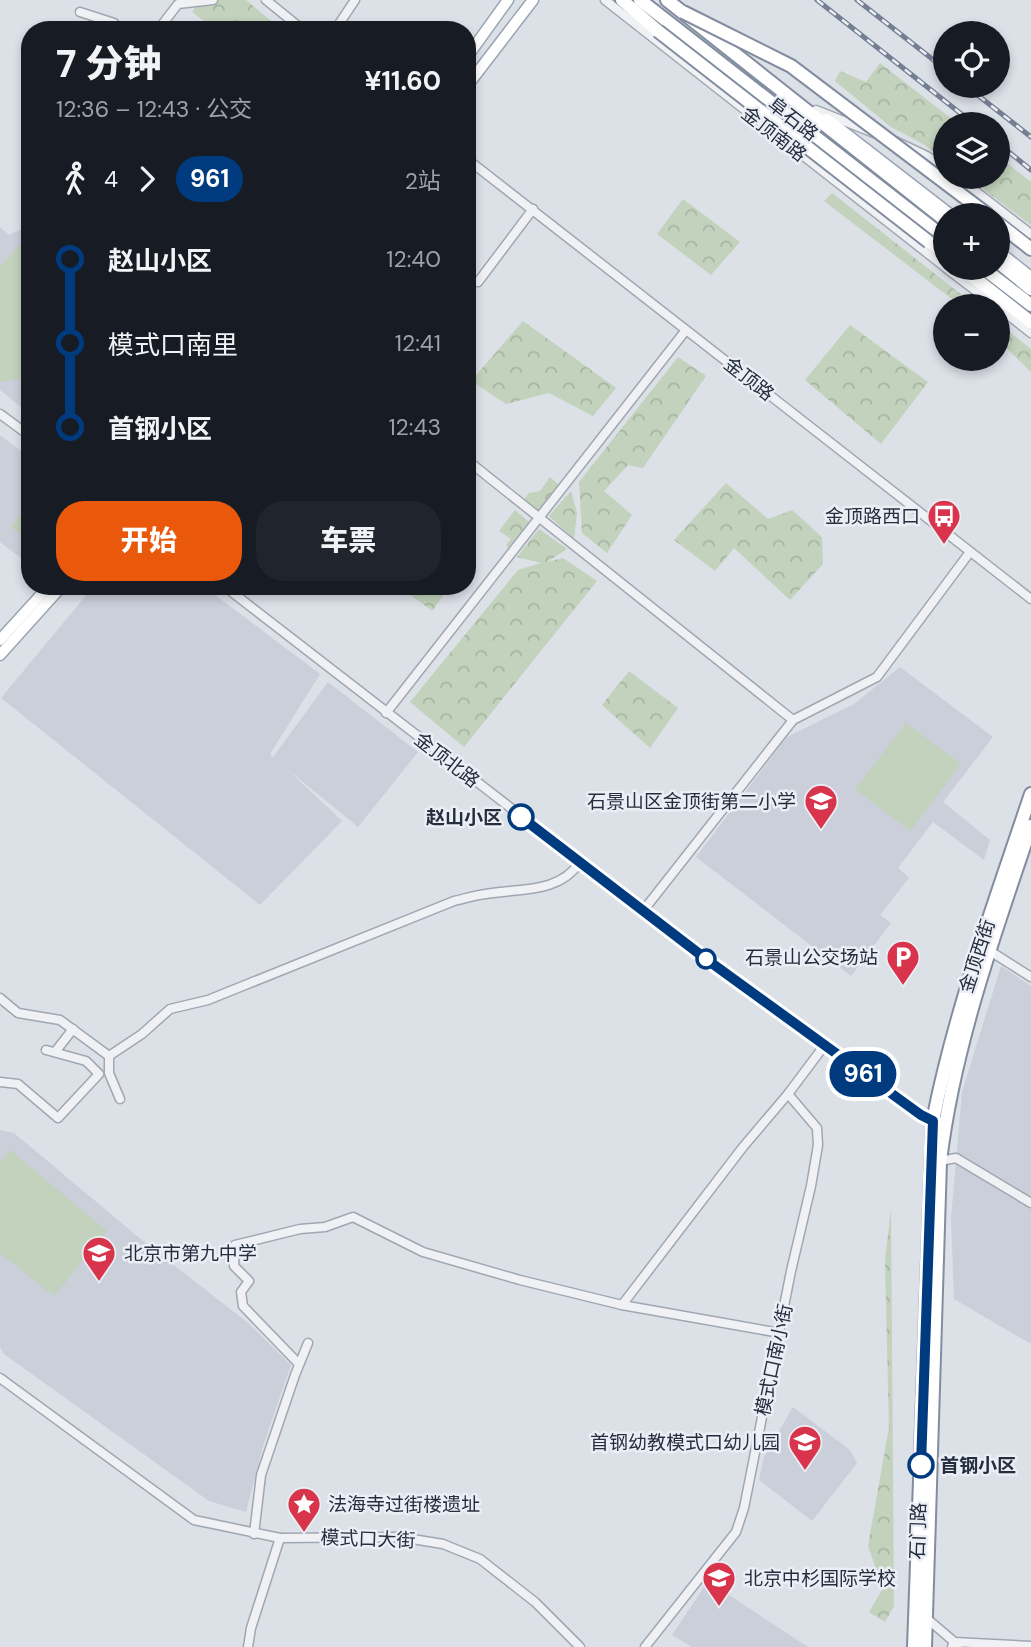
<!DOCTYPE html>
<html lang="zh">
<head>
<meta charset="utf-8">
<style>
	body { margin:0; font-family:"DM Sans","Noto Sans SC",sans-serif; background:#20242c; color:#f1f3f6; height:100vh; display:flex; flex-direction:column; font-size:26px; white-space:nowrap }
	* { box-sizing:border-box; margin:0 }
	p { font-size:23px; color:#9ea1a6 }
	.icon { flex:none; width:38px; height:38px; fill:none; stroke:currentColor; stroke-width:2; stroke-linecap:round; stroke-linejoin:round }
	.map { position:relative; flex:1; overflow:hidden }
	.panel { position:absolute; left:21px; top:21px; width:455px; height:574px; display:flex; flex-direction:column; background:#171b24; border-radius:28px; box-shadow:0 4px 10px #0003 }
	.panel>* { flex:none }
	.badge { padding:0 14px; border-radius:23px; font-size:24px; line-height:46px }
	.controls { position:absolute; left:933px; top:21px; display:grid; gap:14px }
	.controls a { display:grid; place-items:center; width:77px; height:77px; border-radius:50%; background:#171b24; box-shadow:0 4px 10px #0003; font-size:35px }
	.map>.badge { position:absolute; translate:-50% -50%; box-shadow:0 0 0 4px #fff }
	.legs { display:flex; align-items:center; gap:10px; height:77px; padding:0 35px; font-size:23px }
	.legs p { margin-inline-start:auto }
	.summary { display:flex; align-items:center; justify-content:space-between; height:119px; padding:0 35px }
	h1 { font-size:38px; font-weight:800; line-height:52px }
	.action { display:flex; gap:14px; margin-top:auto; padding:14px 35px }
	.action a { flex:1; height:80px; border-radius:28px; background:#ea580c; color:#fff; font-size:28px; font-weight:800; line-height:80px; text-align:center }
	.action a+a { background:#20242c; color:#f1f3f6 }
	ul { padding:0 35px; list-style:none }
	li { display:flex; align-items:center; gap:24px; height:84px; font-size:26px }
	li i { display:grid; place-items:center; width:10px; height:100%; margin:0 9px; background:currentColor }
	li i::after { content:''; width:18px; height:18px; margin:-9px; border:5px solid; border-radius:50%; background:#171b24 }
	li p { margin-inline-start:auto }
	li:first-child i { background:linear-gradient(#0000 50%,currentColor 0) }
	li:last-child i { background:linear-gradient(currentColor 50%,#0000 0) }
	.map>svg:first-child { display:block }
	.built { fill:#cacfda }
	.park { fill:url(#park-crowns) }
	.pitch { fill:#c2d2bc }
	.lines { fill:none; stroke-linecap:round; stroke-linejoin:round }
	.minor-casing { stroke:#a1a7b1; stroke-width:11 }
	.major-casing { stroke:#9aa4b4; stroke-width:13 }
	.highway-casing { stroke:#828d9f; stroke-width:16 }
	.minor { stroke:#eff1f5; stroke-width:8 }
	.major { stroke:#fff; stroke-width:10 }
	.highway { stroke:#fff; stroke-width:12 }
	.rail-casing { stroke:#747f92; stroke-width:5 }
	.rail { stroke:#ebeff5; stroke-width:2.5; stroke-dasharray:8; stroke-linecap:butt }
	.highway-bridge-casing { stroke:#828d9f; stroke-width:16; stroke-linecap:butt }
	.highway-bridge { stroke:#fff; stroke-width:12 }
	.line-1-casing { stroke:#fff; stroke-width:16 }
	.line-1 { stroke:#003b80; stroke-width:10 }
	.stop-1-dot { fill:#fff; stroke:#003b80; stroke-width:3.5 }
	.labels { text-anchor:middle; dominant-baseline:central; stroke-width:5; stroke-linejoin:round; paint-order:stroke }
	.street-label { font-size:19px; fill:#252e3f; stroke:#ebeff5 }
	.poi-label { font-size:19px; fill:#252e3f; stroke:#ebeff5; text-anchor:end }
	.stop-label { font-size:19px; font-weight:bold; fill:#252e3f; stroke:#ebeff5; text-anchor:end }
</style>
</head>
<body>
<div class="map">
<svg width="1031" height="1647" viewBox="0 0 1031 1647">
	<defs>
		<pattern id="park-crowns" width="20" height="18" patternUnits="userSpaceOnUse" patternTransform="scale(1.75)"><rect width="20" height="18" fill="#c2d2bc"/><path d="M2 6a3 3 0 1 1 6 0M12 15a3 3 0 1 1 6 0" fill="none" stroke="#a7b5a3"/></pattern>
	</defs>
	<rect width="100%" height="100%" fill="#dce0e7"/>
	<!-- built -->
	<g class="built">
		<path d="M 30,225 L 30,414 L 0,390 L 0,227 L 9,235 Z"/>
		<path d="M 0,435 L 30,458 L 30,565 L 0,542 Z"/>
		<path d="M 94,586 L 203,586 L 320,674 L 270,754 L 273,757 L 328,682 L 418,752 L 358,827 L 287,769 L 342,821 L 260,905 L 1,698 Z"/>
		<path d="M 900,667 L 993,737 L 943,802 L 990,840 L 984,860 L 933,822 L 898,868 L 909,878 L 880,915 L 891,923 L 851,976 L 696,857 L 787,737 L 854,704 Z"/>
		<path d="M 1001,966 L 1031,986 L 1031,1344 L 954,1299 L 951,1218 L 962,1092 Z"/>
		<path d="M 0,1130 L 14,1133 L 148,1245 L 247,1322 L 291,1365 L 263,1446 L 246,1512 L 209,1501 L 4,1354 L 0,1347 Z"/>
		<path d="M 793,1407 L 850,1450 L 857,1463 L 812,1521 L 759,1480 L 764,1457 Z"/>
		<path d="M 708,1581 L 808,1647 L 692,1647 L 672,1635 Z"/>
	</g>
	<!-- park -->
	<g class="park">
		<path d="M 201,0 L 246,0 L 282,30 L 216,30 L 192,12 Z"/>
		<path d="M 880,63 L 958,124 L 945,124 L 945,160 L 923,144 L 891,127 L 835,81 L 840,71 L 866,82 Z"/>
		<path d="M 998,156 L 1031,182 L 1031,225 L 967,177 L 998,177 Z"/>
		<path d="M 832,193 L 976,306 L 961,306 L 824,201 Z"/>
		<path d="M 683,199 L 740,242 L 711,275 L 657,234 Z"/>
		<path d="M 523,321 L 616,388 L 593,416 L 549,393 L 506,404 L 471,381 Z"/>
		<path d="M 998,323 L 1031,349 L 1031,372 L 998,340 Z"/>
		<path d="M 850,325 L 928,382 L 881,444 L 805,380 Z"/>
		<path d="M 678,357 L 706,376 L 643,468 L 628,465 L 604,491 L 632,515 L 607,553 L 582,533 L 579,482 Z"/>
		<path d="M 550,477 L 559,485 L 539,511 L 522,502 L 529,493 L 540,491 Z"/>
		<path d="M 726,483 L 768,519 L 792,510 L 822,537 L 823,564 L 790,600 L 734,548 L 715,571 L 674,540 Z"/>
		<path d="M 571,491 L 577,513 L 574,539 L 549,516 Z"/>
		<path d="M 515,510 L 529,522 L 508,548 L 506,545 L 511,539 L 499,531 Z"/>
		<path d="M 539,529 L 567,549 L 547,562 L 563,558 L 597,581 L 464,747 L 410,702 L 518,570 L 541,563 L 517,557 Z"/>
		<path d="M 399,586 L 450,586 L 432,611 Z"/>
		<path d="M 629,671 L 678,708 L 650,748 L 602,705 Z"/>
		<path d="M 891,1208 L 894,1606 L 885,1622 L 869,1612 L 883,1588 L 868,1546 L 889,1427 L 885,1261 Z"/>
	</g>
	<!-- pitch -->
	<g class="pitch">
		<path d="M 30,233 L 30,372 L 20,379 L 0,382 L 0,267 Z"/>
		<path d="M 30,503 L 30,542 L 11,527 Z"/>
		<path d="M 906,723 L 961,764 L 910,831 L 855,789 Z"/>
		<path d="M 10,1150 L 107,1231 L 54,1296 L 0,1253 L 0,1163 Z"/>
	</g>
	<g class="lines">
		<defs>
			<g id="minor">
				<path d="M 266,0 L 303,30"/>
				<path d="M 605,0 L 945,267"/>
				<path d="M 80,12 L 114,23 L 119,30"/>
				<path d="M 158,30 L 178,4 L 213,0"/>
				<path d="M 335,30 L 355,0"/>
				<path d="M 816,110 L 874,133"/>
				<path d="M 895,141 L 927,156 L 945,168"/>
				<path d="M 467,159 L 1031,599"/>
				<path d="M 957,177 L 1031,234"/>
				<path d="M 946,268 L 996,306"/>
				<path d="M 478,282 L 533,209"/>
				<path d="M 998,307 L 1031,333"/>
				<path d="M 0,414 L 30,436"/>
				<path d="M 467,460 L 793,720"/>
				<path d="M 224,586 L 706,959 L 921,1115 L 937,1122"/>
				<path d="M 386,713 L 686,330"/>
				<path d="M 643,911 L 793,720 L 877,677 L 970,552"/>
				<path d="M 990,951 L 1031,977"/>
				<path d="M 0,998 L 18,1013 L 60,1020 L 109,1056"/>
				<path d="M 55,1052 L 73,1029"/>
				<path d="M 109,1056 L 142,1034 L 170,1009 L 208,1000 L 454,901 C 464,899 475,895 486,894 C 519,888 559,894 580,862"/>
				<path d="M 109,1056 L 109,1073 L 120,1099"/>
				<path d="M 0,1082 L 18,1084 L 58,1118 L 99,1074 L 86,1061 L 46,1050"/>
				<path d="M 940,1161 L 956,1158 L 1031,1203"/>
				<path d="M 622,1305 L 743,1147 L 788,1094 L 824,1046"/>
				<path d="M 299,1364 L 243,1306 L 241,1292 L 249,1281 L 234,1266 L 235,1245 L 300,1229 L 325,1227 L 353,1217 L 423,1252 L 520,1280 L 622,1305 L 780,1333"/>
				<path d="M 0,1378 L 194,1520 L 280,1538 L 400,1537 L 443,1544 L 480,1559 L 535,1602 L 580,1647"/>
				<path d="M 254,1534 L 261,1475 L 295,1375 L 308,1343"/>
				<path d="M 925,1617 L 958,1645"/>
				<path d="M 248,1647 L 251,1628 L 280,1538"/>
				<path d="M 645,1647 L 736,1532 L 744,1508 L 791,1271 L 811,1186 L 818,1145 L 817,1128 L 788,1094"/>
				<path d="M 952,1647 L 954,1642 L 1031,1646"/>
			</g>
			<g id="major">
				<path d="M 467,57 L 508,0"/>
				<path d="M 467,86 L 533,0"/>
				<path d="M 827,119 L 951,215"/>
				<path d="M 998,251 L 1031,277"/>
				<path d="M 0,640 L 49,586"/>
				<path d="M 0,655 L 62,586"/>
			</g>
			<g id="highway">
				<path d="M 622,0 L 658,31"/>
				<path d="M 640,0 L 945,238"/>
				<path d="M 667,0 L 945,220"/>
				<path d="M 998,223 L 1031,249"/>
				<path d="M 929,242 L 945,254"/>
				<path d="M 998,262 L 1031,289"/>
				<path d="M 962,268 L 1031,322"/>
				<path d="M 983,268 L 1031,305"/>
				<path d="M 914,1647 L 933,1121 C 955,1009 995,902 1031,794"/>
				<path d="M 925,1647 L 940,1161 C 954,1046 994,935 1031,826"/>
			</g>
		</defs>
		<!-- minor casing -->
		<use href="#minor" class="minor-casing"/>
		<!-- major casing -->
		<use href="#major" class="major-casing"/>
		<!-- highway casing -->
		<use href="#highway" class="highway-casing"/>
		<!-- minor -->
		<use href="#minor" class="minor"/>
		<!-- major -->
		<use href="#major" class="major"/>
		<!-- highway -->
		<use href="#highway" class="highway"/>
		<defs>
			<g id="rail">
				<path d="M 817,0 L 974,124"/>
				<path d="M 857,0 L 945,69"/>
				<path d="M 966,86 L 1031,137"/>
				<path d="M 998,143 L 1031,170"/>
			</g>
		</defs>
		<!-- rail casing -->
		<use href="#rail" class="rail-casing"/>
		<!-- rail -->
		<use href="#rail" class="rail"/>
		<defs>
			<g id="highway-bridge">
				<path d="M 683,12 L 791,66 L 988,215"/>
				<path d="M 658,31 L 929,242"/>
			</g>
		</defs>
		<!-- highway-bridge casing -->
		<use href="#highway-bridge" class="highway-bridge-casing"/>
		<!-- highway-bridge -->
		<use href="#highway-bridge" class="highway-bridge"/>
	</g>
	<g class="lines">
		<defs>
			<path id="line-1" d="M 521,817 L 706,959 L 921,1115 L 933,1121 L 921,1465"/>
		</defs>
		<!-- line-1 casing -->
		<use href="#line-1" class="line-1-casing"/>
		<!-- line-1 -->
		<use href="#line-1" class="line-1"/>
	</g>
	<!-- icons -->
	<defs>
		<symbol id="bus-pin" viewBox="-11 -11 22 30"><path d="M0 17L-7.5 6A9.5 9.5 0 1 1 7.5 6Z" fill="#d8354c" stroke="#ebeff5"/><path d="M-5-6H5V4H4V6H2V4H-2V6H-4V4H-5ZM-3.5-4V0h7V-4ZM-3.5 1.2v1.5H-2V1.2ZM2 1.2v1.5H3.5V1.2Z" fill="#fff"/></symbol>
		<symbol id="school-pin" viewBox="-11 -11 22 30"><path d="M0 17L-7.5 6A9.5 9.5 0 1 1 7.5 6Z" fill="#d8354c" stroke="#ebeff5"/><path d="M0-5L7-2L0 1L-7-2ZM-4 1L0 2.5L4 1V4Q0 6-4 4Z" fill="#fff"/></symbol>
		<symbol id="parking-pin" viewBox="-11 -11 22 30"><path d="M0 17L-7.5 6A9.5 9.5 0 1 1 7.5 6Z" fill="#d8354c" stroke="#ebeff5"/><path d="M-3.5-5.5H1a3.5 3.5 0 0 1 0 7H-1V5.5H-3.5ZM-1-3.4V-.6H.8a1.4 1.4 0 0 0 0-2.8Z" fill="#fff"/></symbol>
		<symbol id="sight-pin" viewBox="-11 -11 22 30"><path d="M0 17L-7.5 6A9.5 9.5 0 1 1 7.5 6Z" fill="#d8354c" stroke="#ebeff5"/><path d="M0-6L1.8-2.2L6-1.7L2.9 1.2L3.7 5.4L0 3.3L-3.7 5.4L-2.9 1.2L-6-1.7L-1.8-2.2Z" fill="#fff"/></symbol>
	</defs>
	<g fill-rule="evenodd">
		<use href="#bus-pin" x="925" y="497" width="38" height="52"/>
		<use href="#school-pin" x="802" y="782" width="38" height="52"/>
		<use href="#parking-pin" x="884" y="938" width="38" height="52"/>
		<use href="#school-pin" x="80" y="1234" width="38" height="52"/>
		<use href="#school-pin" x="786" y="1423" width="38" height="52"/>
		<use href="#sight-pin" x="285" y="1485" width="38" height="52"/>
		<use href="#school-pin" x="700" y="1559" width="38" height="52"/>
	</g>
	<!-- markers -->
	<g class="stop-1-dot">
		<circle cx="521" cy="817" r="12"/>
		<circle cx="706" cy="959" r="9"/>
		<circle cx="921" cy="1465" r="12"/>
	</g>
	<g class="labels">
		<!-- street labels -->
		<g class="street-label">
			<text transform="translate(793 119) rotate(38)">阜石路</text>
			<text transform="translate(774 134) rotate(38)">金顶南路</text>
			<text transform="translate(749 379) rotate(38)">金顶路</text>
			<text transform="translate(447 760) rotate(38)">金顶北路</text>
			<text transform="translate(977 956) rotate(-72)">金顶西街</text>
			<text transform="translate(774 1360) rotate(-78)">模式口南小街</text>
			<text transform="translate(918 1531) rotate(-88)">石门路</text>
			<text transform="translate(368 1539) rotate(2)">模式口大街</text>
		</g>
		<!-- poi labels -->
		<g class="poi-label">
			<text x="920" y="516">金顶路西口</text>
			<text x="796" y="801">石景山区金顶街第二小学</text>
			<text x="878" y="957">石景山公交场站</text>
			<text x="124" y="1253" text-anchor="start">北京市第九中学</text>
			<text x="780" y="1442">首钢幼教模式口幼儿园</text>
			<text x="328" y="1504" text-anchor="start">法海寺过街楼遗址</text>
			<text x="744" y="1578" text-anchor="start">北京中杉国际学校</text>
		</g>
		<!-- stop labels -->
		<g class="stop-label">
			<text x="502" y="817">赵山小区</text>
			<text x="940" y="1465" text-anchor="start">首钢小区</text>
		</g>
	</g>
</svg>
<div class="controls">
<a><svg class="icon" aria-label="locate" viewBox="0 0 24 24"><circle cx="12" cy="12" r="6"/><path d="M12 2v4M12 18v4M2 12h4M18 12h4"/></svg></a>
<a><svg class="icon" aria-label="layers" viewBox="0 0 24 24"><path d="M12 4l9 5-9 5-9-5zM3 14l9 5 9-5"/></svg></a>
<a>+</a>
<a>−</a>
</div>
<b class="badge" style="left:863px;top:1074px;background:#003b80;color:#fff">961</b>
<section class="panel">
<div class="summary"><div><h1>7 分钟</h1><p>12:36 – 12:43 · 公交</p></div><b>¥11.60</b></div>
<div class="legs"><svg class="icon" aria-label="walk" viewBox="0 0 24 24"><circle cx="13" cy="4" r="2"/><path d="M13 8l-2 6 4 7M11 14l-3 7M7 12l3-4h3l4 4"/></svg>4<svg class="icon" aria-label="forward" viewBox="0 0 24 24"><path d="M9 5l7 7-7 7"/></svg><b class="badge" style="background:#003b80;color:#fff">961</b><p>2站</p></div>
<ul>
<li><i style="color:#003b80"></i><b>赵山小区</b><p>12:40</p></li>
<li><i style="color:#003b80"></i><span>模式口南里</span><p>12:41</p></li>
<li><i style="color:#003b80"></i><b>首钢小区</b><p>12:43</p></li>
</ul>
<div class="action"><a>开始</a><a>车票</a></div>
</section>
</div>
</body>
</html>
